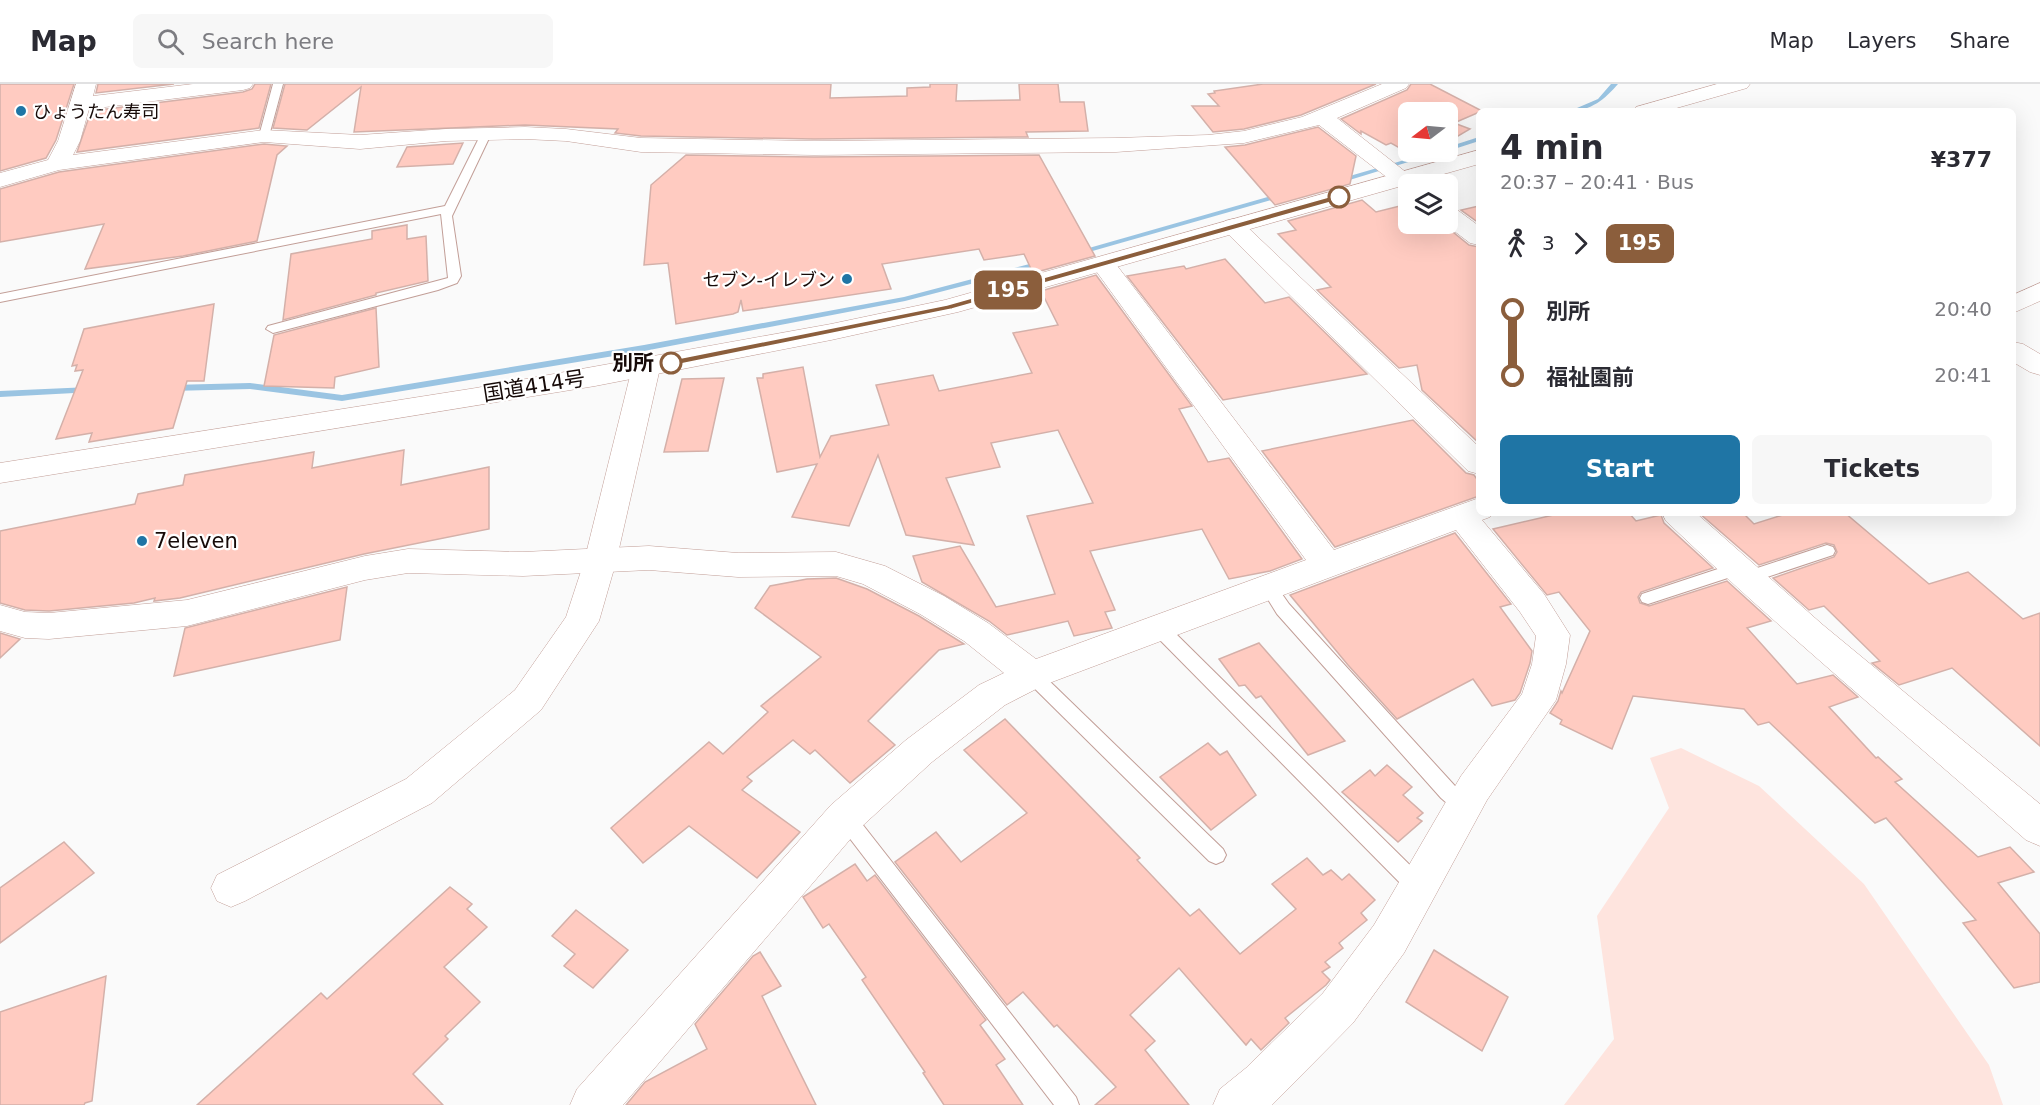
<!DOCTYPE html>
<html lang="en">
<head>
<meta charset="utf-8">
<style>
	body { margin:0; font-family:"DejaVu Sans","Noto Sans JP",sans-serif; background:#f7f7f7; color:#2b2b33; height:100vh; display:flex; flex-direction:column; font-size:22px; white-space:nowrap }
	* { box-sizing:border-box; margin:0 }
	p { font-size:20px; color:#7c7c81 }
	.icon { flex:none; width:33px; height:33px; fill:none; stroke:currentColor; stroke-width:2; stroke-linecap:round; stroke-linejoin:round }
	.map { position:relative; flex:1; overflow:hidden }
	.side { position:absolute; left:1476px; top:24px; width:540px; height:408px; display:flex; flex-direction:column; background:#fff; border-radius:9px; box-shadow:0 6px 24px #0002 }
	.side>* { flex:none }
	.badge { padding:0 12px; border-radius:9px; font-size:21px; line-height:39px }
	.needle { width:39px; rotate:254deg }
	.tools { position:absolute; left:1398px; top:18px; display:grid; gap:12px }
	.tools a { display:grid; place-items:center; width:60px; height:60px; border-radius:9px; background:#fff; box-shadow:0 6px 24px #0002; font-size:30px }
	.map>.badge { position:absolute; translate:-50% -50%; box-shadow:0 0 0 3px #fff }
	.legs { display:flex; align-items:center; gap:9px; height:66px; padding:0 24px; font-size:20px }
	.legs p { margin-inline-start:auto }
	.head { display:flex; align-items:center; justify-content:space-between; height:102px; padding:0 24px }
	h1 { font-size:33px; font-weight:700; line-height:45px }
	.button { display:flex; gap:12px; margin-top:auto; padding:12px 24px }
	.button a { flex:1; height:69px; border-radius:9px; background:#1f75a5; color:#fff; font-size:24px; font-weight:700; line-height:69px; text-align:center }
	.button a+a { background:#f7f7f7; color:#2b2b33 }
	ul { padding:0 24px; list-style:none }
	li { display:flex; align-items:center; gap:21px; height:66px; font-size:22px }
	li i { display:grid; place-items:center; width:9px; height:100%; margin:0 8px; background:currentColor }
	li i::after { content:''; width:15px; height:15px; margin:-8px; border:4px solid; border-radius:50%; background:#fff }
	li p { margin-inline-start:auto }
	li:first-child i { background:linear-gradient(#0000 50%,currentColor 0) }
	li:last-child i { background:linear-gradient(currentColor 50%,#0000 0) }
	header { display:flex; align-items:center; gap:36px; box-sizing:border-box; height:84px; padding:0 30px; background:#fff; border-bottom:2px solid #e1e1e2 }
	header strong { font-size:28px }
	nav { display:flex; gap:33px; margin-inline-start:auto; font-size:21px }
	.search { width:420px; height:54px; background:#f7f7f7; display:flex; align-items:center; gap:15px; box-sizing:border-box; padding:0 21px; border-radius:9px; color:#7c7c81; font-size:22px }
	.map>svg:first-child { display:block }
	.green { fill:#fee4de }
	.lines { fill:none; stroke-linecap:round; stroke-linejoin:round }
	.stream { fill:#9ac4e2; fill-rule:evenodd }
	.building { fill:#ffcbc1; stroke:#d4b0a9; stroke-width:1.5 }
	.lane-casing { stroke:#c29e97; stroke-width:2 }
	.street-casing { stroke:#c29e97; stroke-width:1 }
	.secondary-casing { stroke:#c29e97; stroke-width:1 }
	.highway-casing { stroke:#c29e97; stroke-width:1 }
	.lane { fill:#fff; fill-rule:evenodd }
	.street { fill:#fff; fill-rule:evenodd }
	.secondary { fill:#fff; fill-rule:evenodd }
	.highway { fill:#fff; fill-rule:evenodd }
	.line-1 { fill:#8b5e3c; stroke:#fff; stroke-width:1.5 }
	.poi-dot { fill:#1f75a5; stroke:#fff; stroke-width:2 }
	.stop-1-dot { fill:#fff; stroke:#8b5e3c; stroke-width:3 }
	.labels { text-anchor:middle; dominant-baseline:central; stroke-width:4.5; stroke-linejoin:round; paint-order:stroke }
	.far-poi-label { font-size:18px; fill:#160a08; stroke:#fff; text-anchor:start }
	.stop-label { font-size:21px; font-weight:bold; fill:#160a08; stroke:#fff; text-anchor:end }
	.street-label { font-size:21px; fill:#160a08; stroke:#fff }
	.poi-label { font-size:21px; fill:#160a08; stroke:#fff; text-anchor:start }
</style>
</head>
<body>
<header>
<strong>Map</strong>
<div class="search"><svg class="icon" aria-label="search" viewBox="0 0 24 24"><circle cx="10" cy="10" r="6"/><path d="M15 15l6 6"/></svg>Search here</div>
<nav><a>Map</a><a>Layers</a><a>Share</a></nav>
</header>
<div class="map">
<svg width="2040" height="1021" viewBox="0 0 2040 1021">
	<rect width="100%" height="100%" fill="#fafafa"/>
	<!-- green -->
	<path class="green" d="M 1681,664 L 1759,702 L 1864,800 L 1989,981 L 2003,1021 L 1564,1021 L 1614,955 L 1597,832 L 1669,724 L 1650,674 Z"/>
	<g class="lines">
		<!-- stream -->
		<g class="stream">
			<path d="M 1611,0 L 1618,0 C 1605,15 1591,27 1570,27 L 1598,15 Z"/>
			<path d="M 1479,53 L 1479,57 L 1448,67 L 1448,63 Z"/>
			<path d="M 1432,68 L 1441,68 L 1343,98 L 1336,96 Z"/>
			<path d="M 1278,110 L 1285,112 L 1082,170 L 1076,170 L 1075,168 Z"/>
			<path d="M 1041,177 L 1045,179 L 1044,181 L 905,217 L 644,267 L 342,317 L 250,305 L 171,307 L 167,304 L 171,301 L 250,299 L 342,311 L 644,261 L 904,213 Z"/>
			<path d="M 90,303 L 94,306 L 93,308 L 0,313 L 0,307 Z"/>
		</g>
	</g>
	<!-- building -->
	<g class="building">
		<path d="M 0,0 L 74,0 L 56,56 L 46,74 L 0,87 Z"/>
		<path d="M 98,0 L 174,0 L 96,9 Z"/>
		<path d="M 255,0 L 271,0 L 259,44 L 77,68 L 91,27 L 243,8 L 252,5 Z"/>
		<path d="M 285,0 L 831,0 L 830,14 L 907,12 L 907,4 L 930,3 L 930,0 L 957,0 L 956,17 L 1020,16 L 1019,0 L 1058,0 L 1060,18 L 1084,18 L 1088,47 L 1026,48 L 1028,53 L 814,55 L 641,52 L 615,49 L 618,45 L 525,41 L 354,48 L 361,3 L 307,46 L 273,44 Z"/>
		<path d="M 1263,0 L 1376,0 L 1301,31 L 1244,45 L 1213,48 L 1192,22 L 1219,22 L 1208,10 L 1215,9 L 1214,7 Z"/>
		<path d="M 1411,0 L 1430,0 L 1482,27 L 1454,39 L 1470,45 L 1448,58 L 1448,28 L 1408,28 L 1408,68 L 1432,68 L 1419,75 L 1391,59 L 1386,61 L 1361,47 L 1361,50 L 1341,35 L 1407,6 Z"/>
		<path d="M 1318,43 L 1356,72 L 1350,100 L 1275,121 L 1225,63 L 1245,61 Z"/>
		<path d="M 463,59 L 453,80 L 397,83 L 407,63 Z"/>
		<path d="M 264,60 L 287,62 L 277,71 L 257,157 L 183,172 L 85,185 L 104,140 L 0,158 L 0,105 L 59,88 Z"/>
		<path d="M 686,71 L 814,73 L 1039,71 L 1095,172 L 1033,189 L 1024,170 L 984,176 L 979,165 L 882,180 L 891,205 L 743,227 L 741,216 L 738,228 L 733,230 L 676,240 L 668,179 L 644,181 L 651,101 Z"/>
		<path d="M 1362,116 L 1376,128 L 1408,120 L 1408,140 L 1443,140 L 1469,161 L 1479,163 L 1479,359 L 1422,306 L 1417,281 L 1399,284 L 1317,206 L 1331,203 L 1278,150 L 1296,146 L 1288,137 Z"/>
		<path d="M 1479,122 L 1479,139 L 1461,126 Z"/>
		<path d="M 407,141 L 407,155 L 426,152 L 428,197 L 376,209 L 376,211 L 283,236 L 291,170 L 372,155 L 372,147 Z"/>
		<path d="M 1225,175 L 1265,219 L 1289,213 L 1367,290 L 1223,316 L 1127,192 L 1184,182 L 1186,185 Z"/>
		<path d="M 1096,191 L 1192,322 L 1179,325 L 1208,378 L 1229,374 L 1302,475 L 1270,487 L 1229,495 L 1202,445 L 1090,467 L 1115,526 L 1105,528 L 1112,544 L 1074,552 L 1068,537 L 1007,551 L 989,537 L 922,498 L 913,472 L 960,462 L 996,523 L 1055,510 L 1027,432 L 1093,419 L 1058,346 L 991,359 L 1000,383 L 946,394 L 974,461 L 906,451 L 878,371 L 849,442 L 792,433 L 817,380 L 777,388 L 757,294 L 763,294 L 763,290 L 803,283 L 820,373 L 831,352 L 889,341 L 876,301 L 933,291 L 939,307 L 1032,289 L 1013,249 L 1058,241 L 1041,207 Z"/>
		<path d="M 214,220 L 204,297 L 187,297 L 173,344 L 89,358 L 92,349 L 56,355 L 83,286 L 75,287 L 77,281 L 72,282 L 84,245 Z"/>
		<path d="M 376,224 L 379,283 L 335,293 L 334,304 L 264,302 L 274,251 Z"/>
		<path d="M 724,294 L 708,367 L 664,368 L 682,295 Z"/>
		<path d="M 1413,336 L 1466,389 L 1474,391 L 1479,398 L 1479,412 L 1335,463 L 1262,367 Z"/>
		<path d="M 404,366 L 401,401 L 489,383 L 489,445 L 364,470 L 180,514 L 154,517 L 155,514 L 134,519 L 49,527 L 25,526 L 0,519 L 0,447 L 135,420 L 138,410 L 183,401 L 185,391 L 314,368 L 312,384 Z"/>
		<path d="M 1562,429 L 1629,429 L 1636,437 L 1661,431 L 1664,439 L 1713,484 L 1641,508 L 1638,513 L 1640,519 L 1649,522 L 1727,497 L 1771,537 L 1747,544 L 1797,600 L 1833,591 L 1858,613 L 1829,623 L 1876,674 L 1878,673 L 1902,695 L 1895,698 L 1978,773 L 2010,763 L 2034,788 L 1998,799 L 2040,850 L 2040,898 L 2014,904 L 1963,839 L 1976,836 L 1886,734 L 1875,739 L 1769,638 L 1758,641 L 1744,625 L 1633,612 L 1612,665 L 1560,640 L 1562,636 L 1550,629 L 1558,617 L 1561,607 L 1562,609 L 1590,547 L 1559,508 L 1547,511 L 1493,445 Z"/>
		<path d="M 1699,429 L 1743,429 L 1754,440 L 1789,429 L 1845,429 L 1929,500 L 1968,488 L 2023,535 L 2040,529 L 2040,662 L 1952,584 L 1899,601 L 1872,579 L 1880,577 L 1824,522 L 1809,526 L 1773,494 L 1834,473 L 1837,468 L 1834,461 L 1826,459 L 1759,481 Z"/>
		<path d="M 1455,449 L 1511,520 L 1500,523 L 1532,567 L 1530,579 L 1520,609 L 1515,616 L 1492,622 L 1473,595 L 1397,635 L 1348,581 L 1290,511 Z"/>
		<path d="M 836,494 L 867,505 L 919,532 L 964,560 L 939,566 L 868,637 L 895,661 L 850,699 L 815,666 L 810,670 L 793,656 L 747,693 L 752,697 L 742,706 L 800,748 L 757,794 L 689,742 L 643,779 L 611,744 L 709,658 L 723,670 L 768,628 L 761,622 L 821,573 L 755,524 L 770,502 L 807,495 Z"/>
		<path d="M 347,503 L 340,556 L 174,592 L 185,544 Z"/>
		<path d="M 0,549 L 20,555 L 0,574 Z"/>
		<path d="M 1259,559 L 1345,657 L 1308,671 L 1261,612 L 1256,614 L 1245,601 L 1239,602 L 1219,575 Z"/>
		<path d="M 1005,635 L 1140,774 L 1137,776 L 1190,832 L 1199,825 L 1240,870 L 1296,825 L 1272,800 L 1307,774 L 1323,791 L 1331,786 L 1342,796 L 1349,790 L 1375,816 L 1361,829 L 1367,836 L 1339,859 L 1343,864 L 1325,878 L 1330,883 L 1322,888 L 1330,896 L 1326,901 L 1285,934 L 1289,939 L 1261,966 L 1251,955 L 1246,961 L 1179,884 L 1130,931 L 1155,957 L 1145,966 L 1189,1021 L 1095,1021 L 1116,1003 L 1057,941 L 1054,943 L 1023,908 L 1007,921 L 895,778 L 936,748 L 961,778 L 1027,729 L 964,666 Z"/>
		<path d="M 1208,659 L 1220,671 L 1227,667 L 1256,711 L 1211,746 L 1160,693 Z"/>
		<path d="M 1387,681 L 1412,703 L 1403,711 L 1423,729 L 1417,734 L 1422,737 L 1398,758 L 1342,708 L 1370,686 L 1375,692 Z"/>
		<path d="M 64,758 L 94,789 L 0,859 L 0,804 Z"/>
		<path d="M 855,780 L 867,797 L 875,791 L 986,936 L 980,941 L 1005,975 L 996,981 L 1023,1021 L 944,1021 L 923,989 L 925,988 L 862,896 L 866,893 L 829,840 L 823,844 L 803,813 Z"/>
		<path d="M 450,803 L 472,820 L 467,825 L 487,843 L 444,883 L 480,918 L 445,952 L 448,955 L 413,990 L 443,1021 L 197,1021 L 321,909 L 327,915 Z"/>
		<path d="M 576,826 L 628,866 L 593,904 L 564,882 L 575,870 L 552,852 Z"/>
		<path d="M 1434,866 L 1508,913 L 1482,967 L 1406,918 Z"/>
		<path d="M 760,868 L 781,902 L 762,912 L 816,1021 L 626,1021 L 645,998 L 707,965 L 695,940 L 753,872 Z"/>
		<path d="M 106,892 L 92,1017 L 85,1019 L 84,1021 L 0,1021 L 0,928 Z"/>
	</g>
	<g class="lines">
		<defs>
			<g id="lane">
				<path d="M 273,0 L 283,0 L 269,52 L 264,55 L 259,52 Z"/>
				<path d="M 486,47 L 491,50 L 452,132 L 461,192 L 457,199 L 438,206 L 273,249 L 266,245 L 268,242 L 448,194 L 441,130 L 0,218 L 0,210 L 445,122 L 481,50 Z"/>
				<path d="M 1827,461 L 1833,463 L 1835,467 L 1833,471 L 1746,500 L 1740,498 L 1738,494 L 1740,490 L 1648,520 L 1642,518 L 1640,514 L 1642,510 L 1736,479 L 1742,481 L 1744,485 L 1742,489 Z"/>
				<path d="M 1269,498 L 1275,500 L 1289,520 L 1455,702 L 1471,716 L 1474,722 L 1471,728 L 1464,731 L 1457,728 L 1441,714 L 1277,530 L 1261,504 L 1263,500 Z"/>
				<path d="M 1160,538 L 1166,540 L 1425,796 L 1428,803 L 1425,810 L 1418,812 L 1411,810 L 1154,550 L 1152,545 L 1154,540 Z"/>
				<path d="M 1032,584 L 1038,586 L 1223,765 L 1226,771 L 1223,777 L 1216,780 L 1209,777 L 1026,596 L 1023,591 L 1026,586 Z"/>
				<path d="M 845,724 L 852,727 L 1076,1013 L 1079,1021 L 1054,1021 L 838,739 L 835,733 L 838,727 Z"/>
			</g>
			<g id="street">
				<path d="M 76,0 L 96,0 L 93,12 L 193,0 L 253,0 L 250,4 L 243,6 L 89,25 L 80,57 L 73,71 L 264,46 L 360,51 L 446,45 L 525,43 L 566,45 L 641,54 L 814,57 L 1116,54 L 1208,51 L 1244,47 L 1302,33 L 1382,0 L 1409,0 L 1406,4 L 1337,34 L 1421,100 L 1408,100 L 1408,106 L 1402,105 L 1319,41 L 1244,59 L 1116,68 L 814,71 L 641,68 L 566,57 L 525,55 L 446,57 L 360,65 L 264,58 L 59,86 L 0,103 L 0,89 L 48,76 L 58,57 Z"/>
				<path d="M 1448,123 L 1456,125 L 1479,142 L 1479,161 L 1470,159 L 1445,140 L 1448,140 Z"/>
				<path d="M 1233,135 L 1241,137 L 1479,363 L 1479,390 L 1468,387 L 1225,147 L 1221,142 L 1225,137 Z"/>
				<path d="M 1103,173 L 1112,175 L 1334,466 L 1479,414 L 1479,429 L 1492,429 L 1490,433 L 1482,436 L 1544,510 L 1570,551 L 1566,580 L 1556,616 L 1487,716 L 1404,869 L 1353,939 L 1272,1021 L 1213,1021 L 1220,1005 L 1246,984 L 1323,909 L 1374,841 L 1461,692 L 1522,610 L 1532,580 L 1536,552 L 1520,528 L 1456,446 L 1044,601 L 1005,621 L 932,678 L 859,745 L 623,1021 L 570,1021 L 577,1005 L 831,721 L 906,656 L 979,601 L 1004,589 L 964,557 L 920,530 L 863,500 L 836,492 L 738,493 L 649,486 L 523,492 L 408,489 L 365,496 L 187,542 L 49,555 L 25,554 L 0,547 L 0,521 L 25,528 L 49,529 L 187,516 L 365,472 L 408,465 L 523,468 L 649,462 L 738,469 L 836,468 L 885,482 L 944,512 L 988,539 L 1036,575 L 1306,476 L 1091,180 L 1094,175 Z"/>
				<path d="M 2040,199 L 2040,217 L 2013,229 L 2013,211 Z"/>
				<path d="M 2013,258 L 2023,260 L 2040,270 L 2040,291 L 2030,288 L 2013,278 Z"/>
				<path d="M 1662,429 L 1696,429 L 1823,541 L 2040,720 L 2040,762 L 2026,756 C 1906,650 1782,548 1666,437 Z"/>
			</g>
			<path id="secondary" d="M 646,275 L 656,278 L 660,284 L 616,478 L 599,537 L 541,626 L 432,719 L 245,817 L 231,823 L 217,817 L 211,804 L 217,791 L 406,695 L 515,606 L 566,533 L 584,478 L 632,284 L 636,278 Z"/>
			<g id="highway">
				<path d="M 1717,0 L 1750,0 L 1747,4 L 1666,27 L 1633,27 L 1636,23 Z"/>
				<path d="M 1479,66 L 1479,80 L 958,228 L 831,256 L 595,302 L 0,399 L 0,379 L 476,304 L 831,240 L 945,216 Z"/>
			</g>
		</defs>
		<!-- lane casing -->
		<use href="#lane" class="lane-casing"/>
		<!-- street casing -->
		<use href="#street" class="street-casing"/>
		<!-- secondary casing -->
		<use href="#secondary" class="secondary-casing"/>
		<!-- highway casing -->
		<use href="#highway" class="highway-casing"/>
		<!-- lane -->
		<use href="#lane" class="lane"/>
		<!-- street -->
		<use href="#street" class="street"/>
		<!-- secondary -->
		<use href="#secondary" class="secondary"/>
		<!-- highway -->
		<use href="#highway" class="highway"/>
	</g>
	<!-- line-1 -->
	<path class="line-1" d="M 1339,110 L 1343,113 L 1342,115 L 952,225 L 671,282 L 666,279 L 671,276 L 947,221 Z"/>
	<!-- markers -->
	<g class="poi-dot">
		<circle cx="21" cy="27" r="6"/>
		<circle cx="847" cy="195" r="6"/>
		<circle cx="142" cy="457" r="6"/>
	</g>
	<g class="stop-1-dot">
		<circle cx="1339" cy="113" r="10"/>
		<circle cx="671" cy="279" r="10"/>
	</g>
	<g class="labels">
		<!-- far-poi labels -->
		<g class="far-poi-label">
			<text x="33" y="27">ひょうたん寿司</text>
			<text x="835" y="195" text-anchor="end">セブン-イレブン</text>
		</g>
		<!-- stop labels -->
		<g class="stop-label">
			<text x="654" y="279">別所</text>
		</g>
		<!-- street labels -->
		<g class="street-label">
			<text transform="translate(534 302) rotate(-9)">国道414号</text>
		</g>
		<!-- poi labels -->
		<g class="poi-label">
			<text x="154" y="457">7eleven</text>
		</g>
	</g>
</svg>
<div class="tools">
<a><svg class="needle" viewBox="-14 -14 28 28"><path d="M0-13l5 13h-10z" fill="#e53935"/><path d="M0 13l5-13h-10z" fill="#7c7c81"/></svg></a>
<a><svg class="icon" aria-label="layers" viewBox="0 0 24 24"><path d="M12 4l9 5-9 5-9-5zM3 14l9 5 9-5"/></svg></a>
</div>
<b class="badge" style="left:1008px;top:206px;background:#8b5e3c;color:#fff">195</b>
<section class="side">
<div class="head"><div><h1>4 min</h1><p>20:37 – 20:41 · Bus</p></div><b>¥377</b></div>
<div class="legs"><svg class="icon" aria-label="walk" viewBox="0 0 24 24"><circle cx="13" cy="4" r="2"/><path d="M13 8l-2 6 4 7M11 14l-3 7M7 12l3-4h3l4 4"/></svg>3<svg class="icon" aria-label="forward" viewBox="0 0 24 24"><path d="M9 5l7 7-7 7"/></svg><b class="badge" style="background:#8b5e3c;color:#fff">195</b></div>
<ul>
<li><i style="color:#8b5e3c"></i><b>別所</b><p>20:40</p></li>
<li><i style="color:#8b5e3c"></i><b>福祉園前</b><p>20:41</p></li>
</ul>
<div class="button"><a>Start</a><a>Tickets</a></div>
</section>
</div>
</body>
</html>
